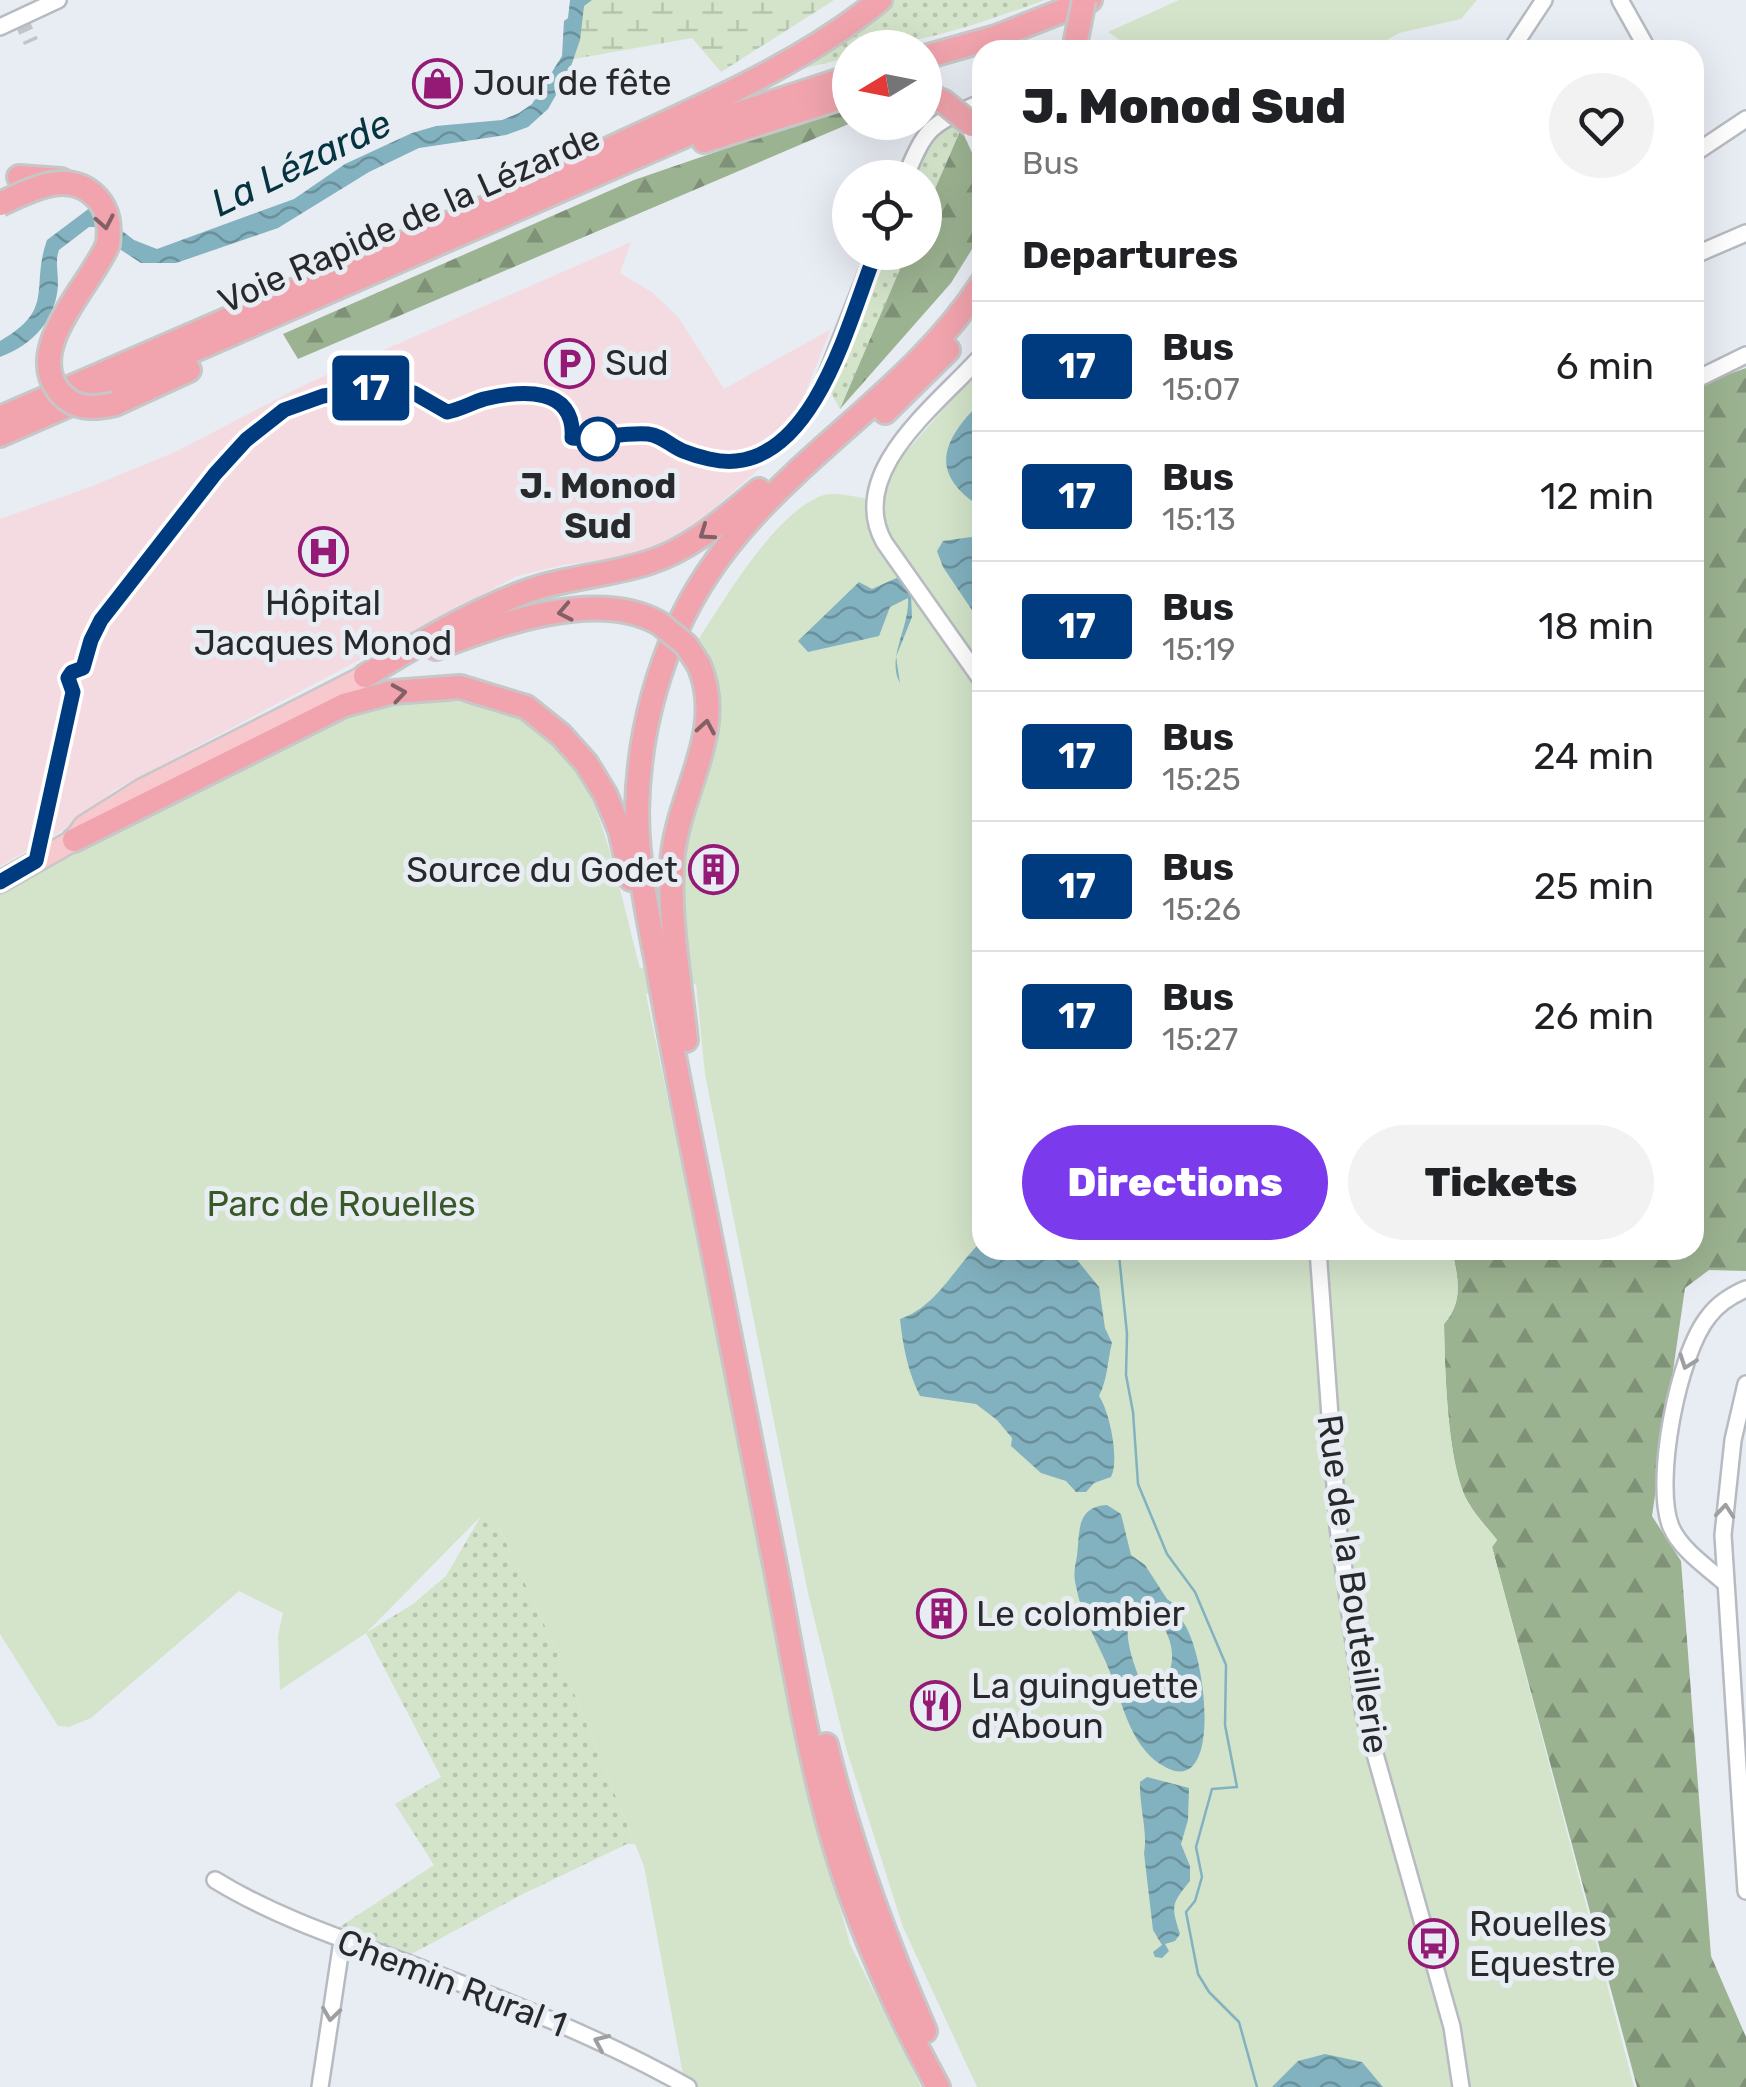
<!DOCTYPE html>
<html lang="en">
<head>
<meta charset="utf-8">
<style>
	body { margin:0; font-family:Rubik,sans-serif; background:#f2f2f2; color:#202124; height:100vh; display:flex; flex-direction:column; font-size:38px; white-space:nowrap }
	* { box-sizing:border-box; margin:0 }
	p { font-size:32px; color:#757577 }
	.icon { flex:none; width:55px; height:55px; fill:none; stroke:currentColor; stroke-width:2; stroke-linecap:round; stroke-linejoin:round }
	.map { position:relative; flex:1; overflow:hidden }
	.panel { position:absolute; left:972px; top:40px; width:732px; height:1220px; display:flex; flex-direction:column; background:#fff; border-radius:30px; box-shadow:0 10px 40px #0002 }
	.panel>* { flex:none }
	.badge { padding:0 20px; border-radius:8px; font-size:35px; line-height:65px }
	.needle { width:65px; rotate:260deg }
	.tools { position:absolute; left:832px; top:30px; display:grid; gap:20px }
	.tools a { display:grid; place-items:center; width:110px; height:110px; border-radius:50%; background:#fff; box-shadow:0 10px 40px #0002; font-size:50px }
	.map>.badge { position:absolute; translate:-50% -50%; box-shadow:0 0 0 5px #fff }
	h2 { padding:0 50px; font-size:38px; line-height:90px }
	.round { display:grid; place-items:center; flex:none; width:105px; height:105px; border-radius:52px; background:#f2f2f2 }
	.summary { display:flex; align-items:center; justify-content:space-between; height:170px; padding:0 50px }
	h1 { font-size:48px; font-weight:800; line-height:75px }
	.primary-button { display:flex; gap:20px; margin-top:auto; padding:20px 50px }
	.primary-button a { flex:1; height:115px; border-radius:60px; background:#7c3aed; color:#fff; font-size:40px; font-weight:800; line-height:115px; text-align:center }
	.primary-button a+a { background:#f2f2f2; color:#202124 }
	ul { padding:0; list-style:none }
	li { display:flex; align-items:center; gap:30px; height:130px; padding:0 50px; border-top:2px solid #e0e0e0 }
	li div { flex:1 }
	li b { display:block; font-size:38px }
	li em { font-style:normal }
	li .badge { min-width:110px; font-weight:700; text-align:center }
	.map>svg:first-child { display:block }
	.medical { fill:#f4dbe2 }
	.grass { fill:url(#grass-dots) }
	.forest { fill:url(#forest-firs) }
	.wetland { fill:url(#wetland-marsh) }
	.park { fill:#d3e4ca }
	.water { fill:url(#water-waves); fill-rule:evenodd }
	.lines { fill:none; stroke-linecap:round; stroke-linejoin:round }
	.stream { stroke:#82b1bf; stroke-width:2.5 }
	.minor-tunnel { stroke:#c1c5cb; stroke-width:15; stroke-dasharray:15 8; stroke-linecap:butt }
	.minor-casing { stroke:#b7bbc1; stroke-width:20 }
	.major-casing { stroke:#c7c7c8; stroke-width:25 }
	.highway-casing { stroke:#c7c7c8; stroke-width:28 }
	.minor { stroke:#fff; stroke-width:15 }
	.major { stroke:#f7c8ce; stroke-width:20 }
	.highway { stroke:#f1a4ad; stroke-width:22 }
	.highway-bridge-casing { stroke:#c7c7c8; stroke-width:28; stroke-linecap:butt }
	.highway-bridge { stroke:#f1a4ad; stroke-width:22 }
	.oneway { stroke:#826066 }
	.oneway2 { stroke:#9e9fa0 }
	.line-casing { stroke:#fff; stroke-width:22 }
	.line { stroke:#003b80; stroke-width:15 }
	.stop-dot { fill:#fff; stroke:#003b80; stroke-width:5 }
	.labels { text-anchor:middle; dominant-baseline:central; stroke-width:10; stroke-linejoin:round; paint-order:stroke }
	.poi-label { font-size:35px; fill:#27292b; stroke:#e8ecf3; text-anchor:start }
	.street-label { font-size:35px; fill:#27292b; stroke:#e8ecf3 }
	.stop-label { font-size:35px; font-weight:bold; fill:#27292b; stroke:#e8ecf3 }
	.park-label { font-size:35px; fill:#385827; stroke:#e8ecf3 }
	.water-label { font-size:38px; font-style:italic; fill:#05333f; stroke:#e8ecf3 }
</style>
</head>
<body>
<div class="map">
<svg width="1746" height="2087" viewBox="0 0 1746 2087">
	<defs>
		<pattern id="grass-dots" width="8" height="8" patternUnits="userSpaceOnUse" patternTransform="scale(2.5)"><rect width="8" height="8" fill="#d3e4ca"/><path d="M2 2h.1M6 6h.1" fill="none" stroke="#b5c4ae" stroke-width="1.8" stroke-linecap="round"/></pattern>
		<pattern id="forest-firs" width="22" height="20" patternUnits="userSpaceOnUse" patternTransform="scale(2.5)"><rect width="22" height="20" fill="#9cb391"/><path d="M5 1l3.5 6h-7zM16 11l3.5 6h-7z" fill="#7f9277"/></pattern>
		<pattern id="wetland-marsh" width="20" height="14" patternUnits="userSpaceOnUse" patternTransform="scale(2.5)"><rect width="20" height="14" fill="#d3e4ca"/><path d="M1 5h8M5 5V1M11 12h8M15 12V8" fill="none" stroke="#b5c4ae"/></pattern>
		<pattern id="water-waves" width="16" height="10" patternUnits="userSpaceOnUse" patternTransform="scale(2.5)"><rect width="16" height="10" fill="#82b1bf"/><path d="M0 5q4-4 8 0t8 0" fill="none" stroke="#6a909b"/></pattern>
	</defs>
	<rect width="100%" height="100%" fill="#e8ecf3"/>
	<!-- medical -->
	<path class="medical" d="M 631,242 L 620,273 L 653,293 L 678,317 L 724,389 L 831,329 L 793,423 L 796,433 L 793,439 L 694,526 L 662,545 L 632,556 L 563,565 L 517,576 L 113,791 L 86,817 L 0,866 L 0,519 L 90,487 L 175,452 L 306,384 Z"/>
	<!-- grass -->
	<g class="grass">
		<path d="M 891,0 L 1045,0 C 983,22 916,47 850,48 L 850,57 L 798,70 L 796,65 Z"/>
		<path d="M 953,123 L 961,129 L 925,212 L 925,178 L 913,178 L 928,140 Z"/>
		<path d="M 884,253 L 907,253 L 840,409 L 830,391 Z"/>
		<path d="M 481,1516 L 497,1523 L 560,1658 L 635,1844 L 627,1844 L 521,1895 L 404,1958 L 332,1932 L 434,1865 L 395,1804 L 441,1777 L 366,1633 L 413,1604 L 446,1576 Z"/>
	</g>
	<!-- forest -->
	<g class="forest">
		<path d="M 850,106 L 851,123 L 298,359 L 283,334 L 634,180 Z"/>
		<path d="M 961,129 L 982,174 L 982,233 L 951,283 L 840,409 L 907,253 L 925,252 L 925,212 Z"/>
		<path d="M 1746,368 L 1746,1271 L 1709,1270 L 1685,1288 L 1652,1516 L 1681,1561 L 1711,1956 L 1746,2037 L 1746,2087 L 1637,2087 L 1492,1547 L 1497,1540 C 1487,1528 1475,1515 1468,1502 C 1447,1464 1445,1369 1444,1324 C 1464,1301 1458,1278 1452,1250 L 1695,1250 L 1695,394 L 1704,383 Z"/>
	</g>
	<!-- wetland -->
	<path class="wetland" d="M 574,0 L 834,0 L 721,72 L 692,38 L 574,59 L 565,48 Z"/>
	<!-- park -->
	<g class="park">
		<path d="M 1179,0 L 1477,0 L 1461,19 L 1399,33 L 1370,50 L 1135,50 L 1108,32 Z"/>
		<path d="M 982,365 L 982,1250 L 1452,1250 C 1458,1278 1464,1301 1444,1324 C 1445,1369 1447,1465 1468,1502 C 1476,1516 1488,1528 1497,1540 L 1492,1547 L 1634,2087 L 977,2087 L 903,1927 L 846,1748 L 808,1593 L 705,1074 L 696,984 L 646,994 L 771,1598 L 800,1761 L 850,1944 L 921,2087 L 693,2087 L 684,2080 L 644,1866 L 560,1658 L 497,1523 L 481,1516 L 366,1633 L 280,1690 L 278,1636 L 283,1613 L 239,1591 L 91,1718 L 69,1727 L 58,1726 L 0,1634 L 0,894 C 94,843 186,789 283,744 C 308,732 333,718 359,709 C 418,688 516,702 561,746 C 600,784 625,913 640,968 L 689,959 L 680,854 L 710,748 L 696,643 C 723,602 776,510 824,495 C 837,491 863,499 878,500 L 886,475 Z"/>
	</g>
	<!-- water -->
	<g class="water">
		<path d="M 570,0 L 592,0 L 584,6 L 580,40 L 569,72 L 548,109 L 528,127 L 506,135 L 419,148 L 369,172 L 278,228 L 176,263 L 141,263 L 118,248 L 97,227 L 89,227 L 59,250 C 55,261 58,271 58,283 C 57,319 33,345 0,357 L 0,341 C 56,309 30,289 47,240 L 91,207 L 134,240 L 157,249 L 294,199 L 345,164 L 412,133 L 436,126 L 502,120 L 519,113 L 532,104 L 562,56 L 564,21 L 568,18 Z"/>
		<path d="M 982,401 L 982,508 C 927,473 942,440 982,401 Z"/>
		<path d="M 971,537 L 982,542 L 982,625 L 943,567 L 937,551 L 943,541 Z"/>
		<path d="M 901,576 L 911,596 L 912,617 L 896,657 L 900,683 C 886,658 910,627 908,598 L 890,607 L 879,636 L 808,652 L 798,641 L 859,582 L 872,589 Z"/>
		<path d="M 982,1241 L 982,1250 L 1069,1250 L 1099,1287 L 1105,1328 L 1112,1343 C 1107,1362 1108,1378 1099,1396 C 1109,1410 1120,1459 1111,1477 L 1094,1483 L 1086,1492 L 1076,1492 L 1066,1481 L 1041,1473 L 1011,1446 L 1012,1438 L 997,1420 L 976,1404 L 920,1396 C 908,1372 903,1347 900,1319 C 937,1307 955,1266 982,1241 Z"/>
		<path d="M 1107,1505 L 1121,1514 L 1131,1555 L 1145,1565 L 1167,1599 L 1180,1608 L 1179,1617 C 1205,1640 1225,1797 1167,1768 C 1131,1750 1124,1707 1110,1672 C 1099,1644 1081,1616 1076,1586 C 1073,1575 1075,1566 1077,1556 C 1080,1531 1076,1507 1107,1505 ZM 1138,1603 C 1170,1622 1184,1658 1160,1690 L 1140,1680 C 1130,1654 1121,1628 1134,1604 Z"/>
		<path d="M 1147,1777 L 1189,1788 L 1188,1820 L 1181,1844 L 1190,1866 L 1190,1881 C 1171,1904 1171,1906 1180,1934 L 1175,1941 L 1165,1944 L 1169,1951 L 1162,1958 L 1155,1957 L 1153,1952 L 1162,1945 L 1153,1930 L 1144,1853 C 1148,1833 1139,1805 1140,1782 Z"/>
		<path d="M 1325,2054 L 1362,2062 L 1383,2087 L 1272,2087 L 1298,2061 Z"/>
	</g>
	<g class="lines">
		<!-- stream -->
		<path class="stream" d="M 1121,1250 L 1119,1255 L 1127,1334 L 1126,1375 L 1133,1412 L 1138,1484 L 1167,1554 L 1195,1592 L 1226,1665 L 1225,1725 L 1237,1787 L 1212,1789 L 1196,1847 L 1202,1877 L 1195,1901 L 1186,1912 L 1198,1974 L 1209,1992 L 1239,2022 L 1257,2087"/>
		<!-- minor-tunnel -->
		<path class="minor-tunnel" d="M 20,18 L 31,42"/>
		<defs>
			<g id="minor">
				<path d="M 1620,0 L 1648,50"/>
				<path d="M 0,27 L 58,0"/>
				<path d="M 1511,50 L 1544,0"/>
				<path d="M 1695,153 L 1746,119"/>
				<path d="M 905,178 C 927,124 931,125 982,102"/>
				<path d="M 1695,255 L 1746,233"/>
				<path d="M 982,355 C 940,403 845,471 884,542 L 982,681"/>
				<path d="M 1695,380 L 1746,355"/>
				<path d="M 794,428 L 820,392 L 875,252"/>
				<path d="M 1318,1250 L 1338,1527 L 1364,1715 L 1452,2027 L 1461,2087"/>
				<path d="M 1746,1384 L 1733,1440 L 1723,1535 L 1746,1891"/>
				<path d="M 1725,1583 C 1707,1567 1681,1550 1671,1527 C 1653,1483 1678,1353 1709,1316 C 1718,1304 1732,1295 1746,1289"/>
				<path d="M 215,1880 C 277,1918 346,1940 413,1965 C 507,2001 601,2038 688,2087"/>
				<path d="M 320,2087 L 342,1941"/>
			</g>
			<path id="major" d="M 0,882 L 74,840 L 84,826 L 141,790 L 365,676"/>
			<g id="highway">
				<path d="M 925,57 L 996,37 L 1090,0"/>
				<path d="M 704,141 L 850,95"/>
				<path d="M 579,163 C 681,114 792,72 880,0"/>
				<path d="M 19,177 L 61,180"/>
				<path d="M 115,404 L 189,370"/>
				<path d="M 885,412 L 948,350"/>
				<path d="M 0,418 L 593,161"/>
				<path d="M 0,435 L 730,116 L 850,77"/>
				<path d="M 436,648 C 498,624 597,588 659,623"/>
				<path d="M 365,676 C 415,646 467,614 522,593 C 564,577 608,576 650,562 C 693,548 725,518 759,490"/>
				<path d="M 74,840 L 344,705 L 393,692 L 460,687 L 526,707 L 561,735 L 586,763 L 605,794 L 620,830 L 631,879"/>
				<path d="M 686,1040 C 680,983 669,922 672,865 C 675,796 728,733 699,665"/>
				<path d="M 826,1745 C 850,1844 884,1937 925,2031"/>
				<path d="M 938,2087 C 892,2003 853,1915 828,1822 C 806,1740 792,1654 776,1570 C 753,1457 731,1344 709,1231 C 691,1143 673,1056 658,968 C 648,917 637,864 637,811 C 638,749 652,686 677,629 C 744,478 897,414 982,283"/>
			</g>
		</defs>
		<!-- minor casing -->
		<use href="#minor" class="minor-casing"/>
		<!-- major casing -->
		<use href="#major" class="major-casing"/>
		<!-- highway casing -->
		<use href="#highway" class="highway-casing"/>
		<!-- minor -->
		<use href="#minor" class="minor"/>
		<!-- major -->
		<use href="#major" class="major"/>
		<!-- highway -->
		<use href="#highway" class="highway"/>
		<defs>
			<g id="highway-bridge">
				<path d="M 1074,50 L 1084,0"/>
				<path d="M 925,94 L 944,102 L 972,125"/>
				<path d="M 0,204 C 31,190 69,168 97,198 C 109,211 110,227 108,244 C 91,285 25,347 58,390 C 73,410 93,409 115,404"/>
				<path d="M 659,623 L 686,645 L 699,665"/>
			</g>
		</defs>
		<!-- highway-bridge casing -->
		<use href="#highway-bridge" class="highway-bridge-casing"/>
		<!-- highway-bridge -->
		<use href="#highway-bridge" class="highway-bridge"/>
	</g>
	<!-- one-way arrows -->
	<defs><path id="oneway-chevron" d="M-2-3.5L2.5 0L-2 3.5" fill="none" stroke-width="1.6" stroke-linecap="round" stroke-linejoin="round" transform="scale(2.5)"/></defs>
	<g class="oneway">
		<use href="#oneway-chevron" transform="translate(105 222) rotate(79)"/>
		<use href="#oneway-chevron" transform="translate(706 533) rotate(145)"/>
		<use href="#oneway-chevron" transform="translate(565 612) rotate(169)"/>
		<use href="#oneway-chevron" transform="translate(399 693) rotate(-9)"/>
		<use href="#oneway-chevron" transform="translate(706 727) rotate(-80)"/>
	</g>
	<g class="oneway2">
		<use href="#oneway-chevron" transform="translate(1687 1362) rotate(110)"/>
		<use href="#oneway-chevron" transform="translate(1725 1511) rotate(-85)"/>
		<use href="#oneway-chevron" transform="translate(331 2014) rotate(98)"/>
		<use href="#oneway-chevron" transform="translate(601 2042) rotate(-156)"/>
	</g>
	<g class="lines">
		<defs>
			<path id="line" d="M 0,882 L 36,861 L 73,692 L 68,678 L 72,672 L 83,668 L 91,640 L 101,620 L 215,474 L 246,440 L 284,410 L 323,396 L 388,387 L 414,393 L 447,412 C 460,410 471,403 484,399 C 521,390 576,386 572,438 C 597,440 623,432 648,434 C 663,436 670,446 683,451 C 698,457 720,463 736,461 C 818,453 850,316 876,252"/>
		</defs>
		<!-- line casing -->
		<use href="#line" class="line-casing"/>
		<!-- line -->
		<use href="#line" class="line"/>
	</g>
	<!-- icons -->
	<defs>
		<symbol id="shop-ring" viewBox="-11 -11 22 22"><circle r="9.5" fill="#e8ecf3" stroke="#941a75" stroke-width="1.5"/><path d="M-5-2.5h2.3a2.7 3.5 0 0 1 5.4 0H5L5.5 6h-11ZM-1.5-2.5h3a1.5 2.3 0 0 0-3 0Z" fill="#941a75"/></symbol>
		<symbol id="parking-ring" viewBox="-11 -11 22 22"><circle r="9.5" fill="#e8ecf3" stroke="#941a75" stroke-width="1.5"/><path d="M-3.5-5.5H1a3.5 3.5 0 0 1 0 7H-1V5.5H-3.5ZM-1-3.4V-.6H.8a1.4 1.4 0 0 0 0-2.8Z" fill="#941a75"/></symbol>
		<symbol id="hospital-ring" viewBox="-11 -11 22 22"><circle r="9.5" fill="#e8ecf3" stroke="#941a75" stroke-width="1.5"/><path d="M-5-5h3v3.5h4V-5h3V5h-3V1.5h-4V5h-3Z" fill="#941a75"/></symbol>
		<symbol id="building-ring" viewBox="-11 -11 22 22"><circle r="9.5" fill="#e8ecf3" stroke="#941a75" stroke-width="1.5"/><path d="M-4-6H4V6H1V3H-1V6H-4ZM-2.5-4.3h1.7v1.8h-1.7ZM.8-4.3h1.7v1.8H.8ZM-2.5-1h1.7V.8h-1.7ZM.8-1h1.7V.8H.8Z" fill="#941a75"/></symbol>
		<symbol id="restaurant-ring" viewBox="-11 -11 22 22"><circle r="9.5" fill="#e8ecf3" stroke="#941a75" stroke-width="1.5"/><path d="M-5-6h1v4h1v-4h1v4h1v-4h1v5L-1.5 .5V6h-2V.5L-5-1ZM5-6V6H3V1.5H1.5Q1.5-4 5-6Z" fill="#941a75"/></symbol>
		<symbol id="bus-ring" viewBox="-11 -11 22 22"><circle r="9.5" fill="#e8ecf3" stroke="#941a75" stroke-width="1.5"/><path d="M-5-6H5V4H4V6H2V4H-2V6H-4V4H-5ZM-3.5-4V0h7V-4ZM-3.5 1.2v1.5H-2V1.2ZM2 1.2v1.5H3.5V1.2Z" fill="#941a75"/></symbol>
	</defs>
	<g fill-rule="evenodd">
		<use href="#shop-ring" x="410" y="56" width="55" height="55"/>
		<use href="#parking-ring" x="542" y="336" width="55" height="55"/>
		<use href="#hospital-ring" x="296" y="524" width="55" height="55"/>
		<use href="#building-ring" x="686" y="842" width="55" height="55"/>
		<use href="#building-ring" x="914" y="1586" width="55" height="55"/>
		<use href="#restaurant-ring" x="908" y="1678" width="55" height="55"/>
		<use href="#bus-ring" x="1406" y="1916" width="55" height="55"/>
	</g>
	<!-- markers -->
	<circle class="stop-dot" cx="598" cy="439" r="20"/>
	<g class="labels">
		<!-- poi labels -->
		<g class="poi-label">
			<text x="473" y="83">Jour de fête</text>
			<text x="605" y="363">Sud</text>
			<text x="323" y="603" text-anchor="middle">Hôpital<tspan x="323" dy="40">Jacques Monod</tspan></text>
			<text x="678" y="870" text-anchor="end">Source du Godet</text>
			<text x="976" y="1614">Le colombier</text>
			<text x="971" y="1686">La guinguette<tspan x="971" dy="40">d'Aboun</tspan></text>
			<text x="1469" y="1924">Rouelles<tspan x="1469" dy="40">Equestre</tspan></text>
		</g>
		<!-- street labels -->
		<g class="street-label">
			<text transform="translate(409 219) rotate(-24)">Voie Rapide de la Lézarde</text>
			<text transform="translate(1353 1584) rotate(82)">Rue de la Bouteillerie</text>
			<text transform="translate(452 1983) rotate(21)">Chemin Rural 1</text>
		</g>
		<!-- stop labels -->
		<g class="stop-label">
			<text x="598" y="486">J. Monod<tspan x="598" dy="40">Sud</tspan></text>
		</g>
		<!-- park labels -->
		<g class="park-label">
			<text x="341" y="1204">Parc de Rouelles</text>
		</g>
		<!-- water labels -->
		<g class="water-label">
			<text transform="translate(301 163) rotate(-26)">La Lézarde</text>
		</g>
	</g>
</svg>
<div class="tools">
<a><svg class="needle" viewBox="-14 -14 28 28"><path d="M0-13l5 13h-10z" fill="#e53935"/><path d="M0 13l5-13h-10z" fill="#757577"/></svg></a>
<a><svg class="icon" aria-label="locate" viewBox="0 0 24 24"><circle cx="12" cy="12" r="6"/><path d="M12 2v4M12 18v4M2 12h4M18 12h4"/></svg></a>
</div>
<b class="badge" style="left:371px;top:388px;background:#003b80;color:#fff">17</b>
<section class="panel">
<div class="summary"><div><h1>J. Monod Sud</h1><p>Bus</p></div><a class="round"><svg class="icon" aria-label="heart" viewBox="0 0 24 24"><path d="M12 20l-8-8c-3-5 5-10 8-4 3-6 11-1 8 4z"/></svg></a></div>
<h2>Departures</h2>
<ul>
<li><span class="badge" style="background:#003b80;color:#fff">17</span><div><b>Bus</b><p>15:07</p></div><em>6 min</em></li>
<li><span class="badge" style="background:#003b80;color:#fff">17</span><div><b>Bus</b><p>15:13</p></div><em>12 min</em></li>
<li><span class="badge" style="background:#003b80;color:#fff">17</span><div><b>Bus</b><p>15:19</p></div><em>18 min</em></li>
<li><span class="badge" style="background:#003b80;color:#fff">17</span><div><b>Bus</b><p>15:25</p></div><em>24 min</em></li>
<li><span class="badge" style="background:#003b80;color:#fff">17</span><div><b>Bus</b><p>15:26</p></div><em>25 min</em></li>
<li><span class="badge" style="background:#003b80;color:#fff">17</span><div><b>Bus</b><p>15:27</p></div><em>26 min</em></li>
</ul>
<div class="primary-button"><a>Directions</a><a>Tickets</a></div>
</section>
</div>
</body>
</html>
